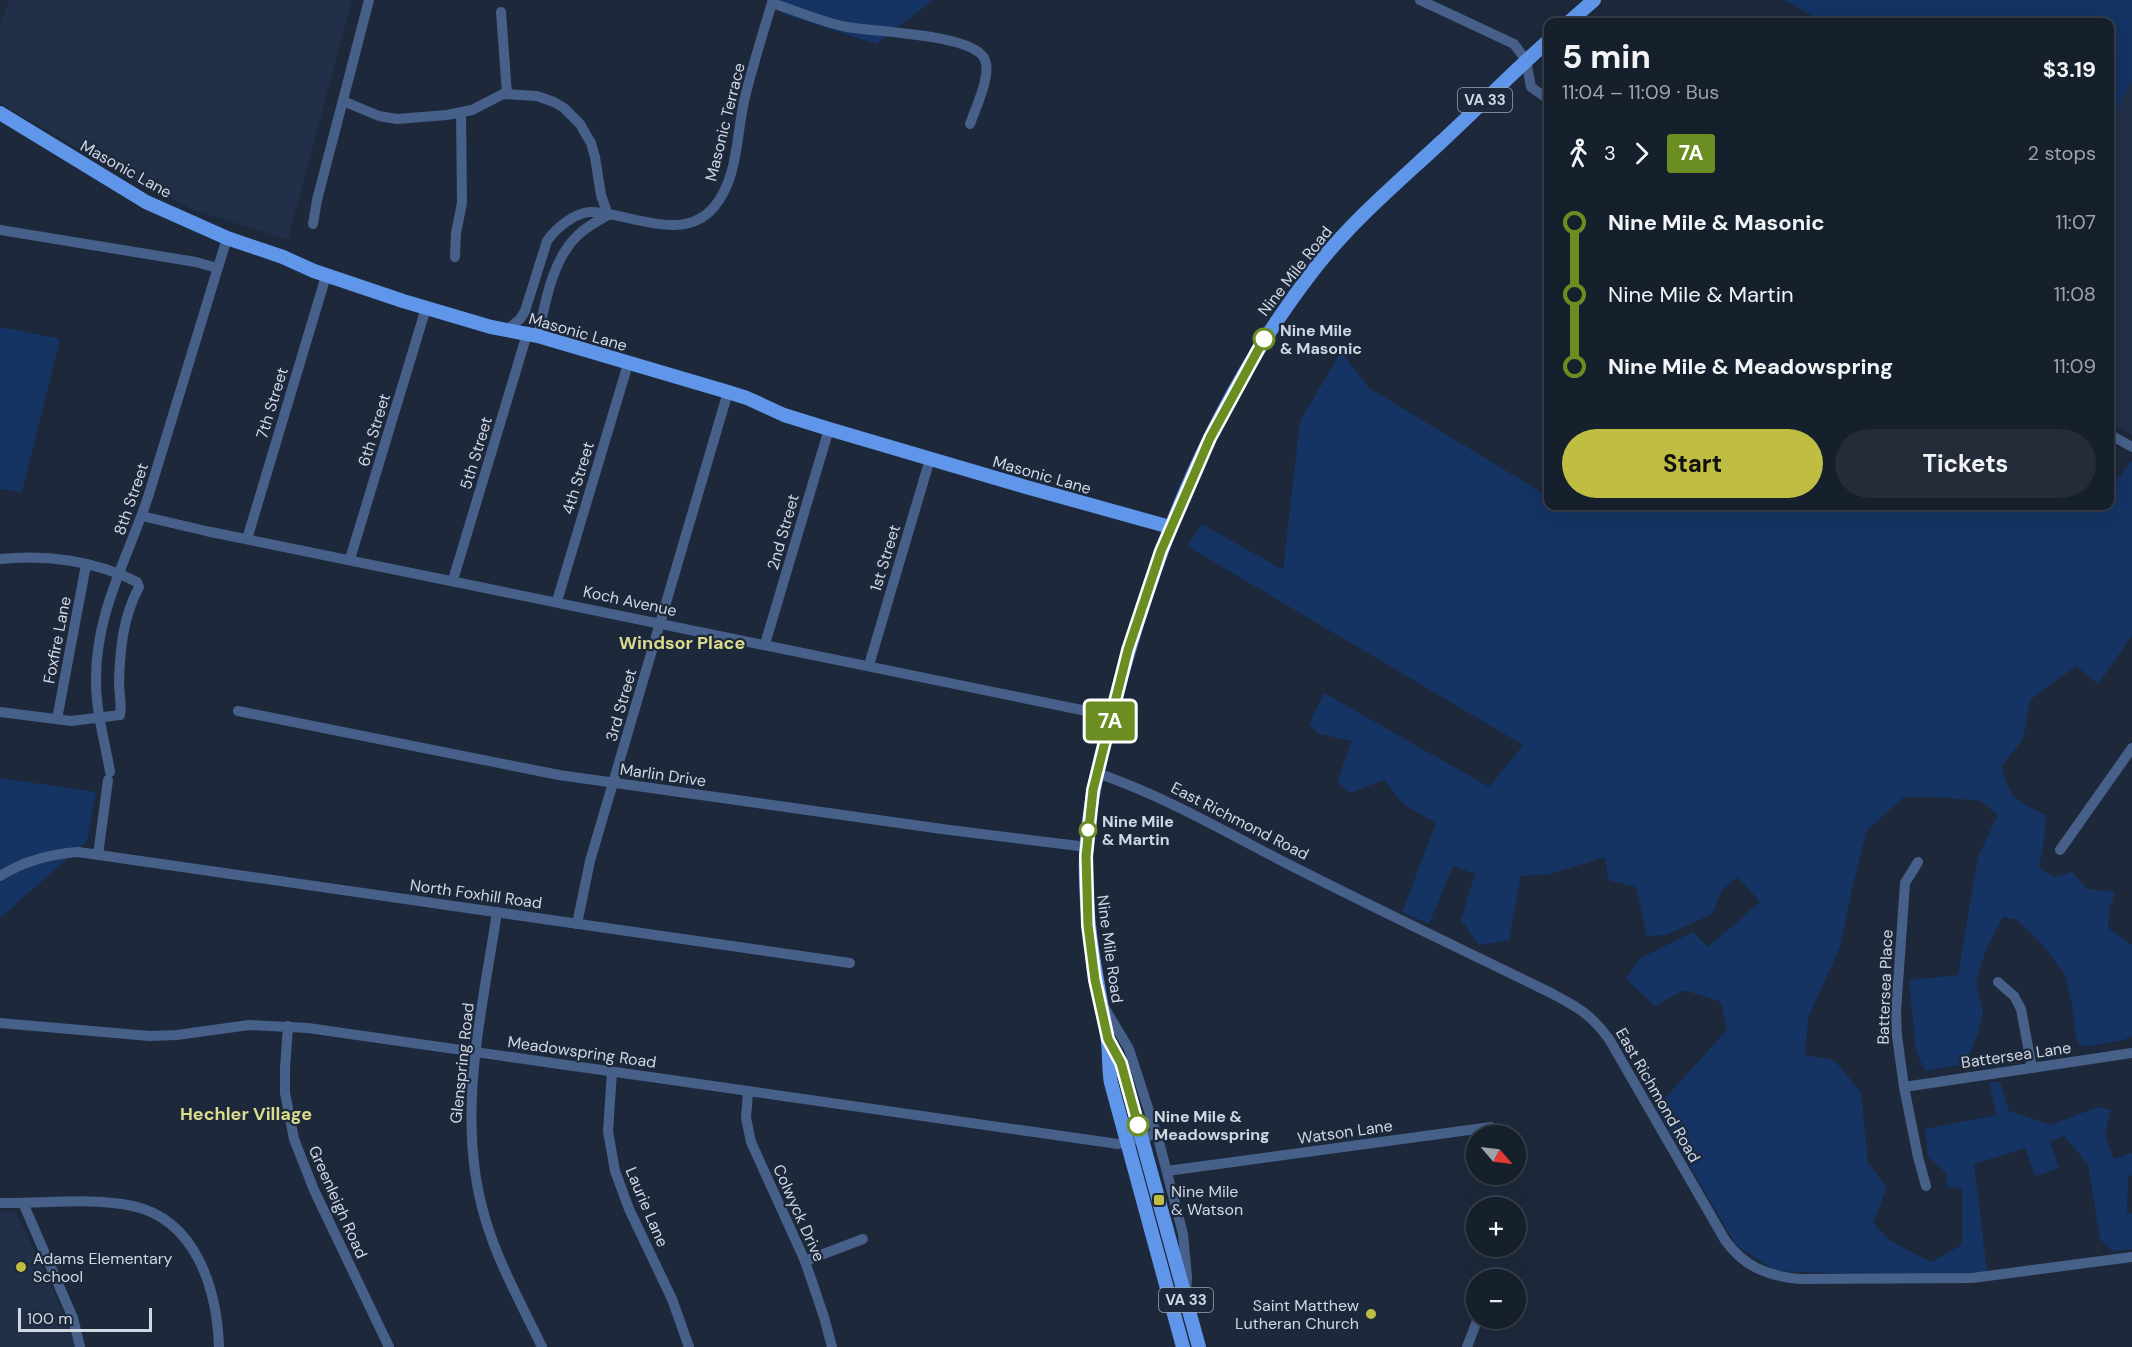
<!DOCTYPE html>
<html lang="en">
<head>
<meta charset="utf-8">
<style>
	body { margin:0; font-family:"DM Sans",sans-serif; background:#232c38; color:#f1f3f6; height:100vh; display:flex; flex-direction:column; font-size:22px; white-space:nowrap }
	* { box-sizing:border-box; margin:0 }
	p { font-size:20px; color:#9ea2a9 }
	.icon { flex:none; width:33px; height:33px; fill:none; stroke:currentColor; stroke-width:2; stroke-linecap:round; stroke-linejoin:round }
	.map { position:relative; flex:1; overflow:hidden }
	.side { position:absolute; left:1544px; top:18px; width:570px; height:492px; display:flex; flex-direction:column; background:#161f2c; border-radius:12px; box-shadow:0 6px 24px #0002,0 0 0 2px #353d48 }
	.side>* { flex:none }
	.badge { padding:0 12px; border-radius:4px; font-size:21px; line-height:39px }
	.needle { width:39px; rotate:118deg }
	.buttons { position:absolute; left:1466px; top:1125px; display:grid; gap:12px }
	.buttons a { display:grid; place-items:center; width:60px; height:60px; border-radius:50%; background:#161f2c; box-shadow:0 6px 24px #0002,0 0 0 2px #353d48; font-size:30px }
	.scale { position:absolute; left:18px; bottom:15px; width:134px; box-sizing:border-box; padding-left:6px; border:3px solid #cfd7e3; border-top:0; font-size:16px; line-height:21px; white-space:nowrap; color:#cfd7e3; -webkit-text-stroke:4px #1d293b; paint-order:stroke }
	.map>.badge { position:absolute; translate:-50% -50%; box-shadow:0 0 0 3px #fff }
	.legs { display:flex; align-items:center; gap:9px; height:66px; padding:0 18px; font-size:20px }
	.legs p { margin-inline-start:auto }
	.headline { display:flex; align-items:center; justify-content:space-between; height:102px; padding:0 18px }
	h1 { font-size:33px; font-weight:700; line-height:45px }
	.cta { display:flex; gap:12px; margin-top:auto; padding:12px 18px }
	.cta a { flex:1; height:69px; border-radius:36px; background:#bfbe42; color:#111; font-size:24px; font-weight:700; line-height:69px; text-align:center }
	.cta a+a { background:#232c38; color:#f1f3f6 }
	ul { padding:0 18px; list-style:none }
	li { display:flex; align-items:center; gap:21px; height:72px; font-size:22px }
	li i { display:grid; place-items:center; width:9px; height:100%; margin:0 8px; background:currentColor }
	li i::after { content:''; width:15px; height:15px; margin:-8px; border:4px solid; border-radius:50%; background:#161f2c }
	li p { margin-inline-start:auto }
	li:first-child i { background:linear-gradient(#0000 50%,currentColor 0) }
	li:last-child i { background:linear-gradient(currentColor 50%,#0000 0) }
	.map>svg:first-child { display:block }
	.built { fill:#213048 }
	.green { fill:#153363 }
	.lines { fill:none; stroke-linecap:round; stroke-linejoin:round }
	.minor { stroke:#466089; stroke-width:10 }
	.major { stroke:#6096ea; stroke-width:14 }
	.line-1-casing { stroke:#fff; stroke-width:14 }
	.line-1 { stroke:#6b8e23; stroke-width:9 }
	.stop-1-dot { fill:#fff; stroke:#6b8e23; stroke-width:3 }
	.poi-dot { fill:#bfbe42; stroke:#1d293b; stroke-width:2 }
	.labels { text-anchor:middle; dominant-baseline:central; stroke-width:4.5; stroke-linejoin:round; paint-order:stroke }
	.shield { fill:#1d293b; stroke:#9aa3b1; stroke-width:1.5 }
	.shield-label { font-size:15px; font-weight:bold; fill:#cfd7e3 }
	.street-label { font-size:16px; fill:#cfd7e3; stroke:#1d293b }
	.stop-label { font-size:16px; font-weight:bold; fill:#cfd7e3; stroke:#1d293b; text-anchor:start }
	.poi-label { font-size:16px; fill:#cfd7e3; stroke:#1d293b; text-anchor:start }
	.neighbourhood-label { font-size:18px; font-weight:bold; fill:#dadb8c; stroke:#1d293b }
</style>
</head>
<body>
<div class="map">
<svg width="2132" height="1347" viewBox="0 0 2132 1347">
	<rect width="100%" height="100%" fill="#1d293b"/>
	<!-- built -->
	<g class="built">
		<path d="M 9,0 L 352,0 L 288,239 L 194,210 L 96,159 L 0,103 L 0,25 Z"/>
		<path d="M 2132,82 L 2132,435 L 2109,422 L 2109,122 Z"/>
		<path d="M 0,1211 L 16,1212 L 68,1322 L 75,1347 L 0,1347 Z"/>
	</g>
	<!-- green -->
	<g class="green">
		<path d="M 781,0 L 933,0 L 876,44 L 781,13 Z"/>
		<path d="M 1784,0 L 2132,0 L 2132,82 L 2109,122 L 2109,22 L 1824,22 Z"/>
		<path d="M 0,327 L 60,339 L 22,492 L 0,489 Z"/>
		<path d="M 1341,352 L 1369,388 L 1548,496 L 1548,506 L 1565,506 L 1577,512 L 1612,506 L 2109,506 L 2109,490 L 2132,460 L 2132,636 L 2098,684 L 2076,666 L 2030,700 L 2023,739 L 2002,766 C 2007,798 2019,802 2046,815 L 2044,842 L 2039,867 L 2054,877 L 2072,872 L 2087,889 L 2115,892 L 2110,908 L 2108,928 L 2132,945 L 2132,1036 L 2124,1040 L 2082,1047 L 2076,1038 L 2072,1004 L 2064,973 L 2043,945 L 2017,920 L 2003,917 L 1986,949 L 1976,982 L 1983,1013 L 1978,1033 L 1965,1064 L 1925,1071 L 1916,1051 L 1909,980 L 1958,975 L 1978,857 L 1998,815 L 1981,801 L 1937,797 L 1904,797 L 1867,830 L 1852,889 L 1840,947 L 1808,1018 L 1805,1055 L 1834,1060 L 1861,1092 L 1868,1163 L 1887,1187 L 1873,1223 L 1891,1241 L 1931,1262 L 1962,1245 L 1962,1188 L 1947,1187 L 1946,1173 L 1928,1156 L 1925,1129 L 1997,1115 L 1989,1082 L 2000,1082 L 2009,1111 L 2051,1125 L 2098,1107 L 2111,1110 L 2105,1134 L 2114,1159 L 2132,1153 L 2132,1175 L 2128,1177 L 2127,1212 L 2132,1214 L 2132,1249 L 2113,1251 L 2100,1239 L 2088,1164 L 2064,1136 L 2050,1141 L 2059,1168 L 2035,1176 L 2025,1148 L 1974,1164 L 1987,1272 L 1904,1276 L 1776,1271 L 1736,1245 L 1656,1108 L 1727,1030 L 1721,1002 L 1684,990 L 1655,1006 L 1626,979 L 1639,959 L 1693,932 L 1708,947 L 1760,902 L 1738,877 L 1722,890 L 1712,914 L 1666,935 L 1647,936 L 1636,887 L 1608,880 L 1605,857 L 1551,874 L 1521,876 L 1509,940 L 1479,945 L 1461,920 L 1475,874 L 1453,866 L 1429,924 L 1402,912 L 1436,823 L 1404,805 L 1384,780 L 1350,793 L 1337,782 L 1352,741 L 1319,734 L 1309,724 L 1324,693 L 1489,787 L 1523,745 L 1187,546 L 1202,524 L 1283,570 L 1300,421 Z"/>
		<path d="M 0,778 L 96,792 L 87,841 L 0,918 Z"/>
	</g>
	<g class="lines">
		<!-- minor -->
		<g class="minor">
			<path d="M 1420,0 L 1514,44 L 1526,60 L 1531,87 L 1548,99"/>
			<path d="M 772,3 C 797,11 821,22 847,27 C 874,32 971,34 984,58 C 993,73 975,109 970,124"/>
			<path d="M 501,12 L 507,94"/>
			<path d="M 343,101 L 379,116 L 397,119 L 447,115 L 472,110 L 503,94 L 537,96 L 554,102 L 564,108 L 580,124 L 591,143 L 595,157 L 601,195 L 608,215"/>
			<path d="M 313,224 L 317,200 L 369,0"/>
			<path d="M 0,230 L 196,262 L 217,268"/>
			<path d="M 455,257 L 456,233 L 462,203 L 461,112"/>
			<path d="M 507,330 L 520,319 L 525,311 L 547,241 C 555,229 576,211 592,212 C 630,213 683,244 714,207 C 739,177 736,133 745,97 C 753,65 763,32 773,0"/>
			<path d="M 538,336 C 545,304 552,260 577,236 C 586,227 597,221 608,215"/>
			<path d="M 2109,434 L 2132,447"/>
			<path d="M 142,516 L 206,531 L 1111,716"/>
			<path d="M 247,539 L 326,276"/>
			<path d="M 0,559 C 46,554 96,561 137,582 L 139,587 C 123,617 120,649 119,682 C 119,693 122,704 120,715 L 71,721 L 0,712"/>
			<path d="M 350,559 L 426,308"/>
			<path d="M 453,580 L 527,334"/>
			<path d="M 557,601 L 628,364"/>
			<path d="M 765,644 L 829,429"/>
			<path d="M 869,665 L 930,459"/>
			<path d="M 238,711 L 559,775 L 942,829 L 1087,847"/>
			<path d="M 57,719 L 86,565"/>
			<path d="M 110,772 C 105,742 96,712 96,682 C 95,613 127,560 148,497 L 227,238"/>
			<path d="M 1097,773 C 1161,795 1219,828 1278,859 C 1368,905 1459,948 1549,992 C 1577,1007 1590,1013 1609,1039 L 1725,1240 C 1744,1267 1768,1276 1800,1279 L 1972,1278 L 2132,1257"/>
			<path d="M 2060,850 L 2132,748"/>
			<path d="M 98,855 L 108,780"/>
			<path d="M 1918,862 L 1905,883 L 1896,1012 L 1897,1036 L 1904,1087 L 1918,1157 L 1926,1186"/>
			<path d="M 0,876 C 24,861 51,854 78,852 L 850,963"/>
			<path d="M 497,912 C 482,1013 455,1118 485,1218 C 498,1263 522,1305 542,1347"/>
			<path d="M 577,924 L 590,861 L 728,392"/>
			<path d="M 1998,982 L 2014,996 L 2021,1009 L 2032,1068"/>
			<path d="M 1104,1007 L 1129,1049 L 1159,1142 L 1183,1234 L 1187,1277 L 1186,1291"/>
			<path d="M 0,1023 L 149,1036 L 177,1035 L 249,1025 L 308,1028 L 1118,1144 L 1156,1134"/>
			<path d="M 288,1026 L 285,1068 L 285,1093 L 294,1139 L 314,1190 L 389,1347"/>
			<path d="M 612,1072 L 608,1131 L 615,1171 L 629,1209 L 672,1299 L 689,1347"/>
			<path d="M 1904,1087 L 2132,1053"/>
			<path d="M 748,1092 L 746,1118 L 751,1142 L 805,1261 L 824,1317 L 832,1347"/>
			<path d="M 1167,1171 L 1491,1127"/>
			<path d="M 0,1203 C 41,1204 93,1197 133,1206 C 196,1220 217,1289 219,1347"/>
			<path d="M 23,1203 L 73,1318 L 80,1347"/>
			<path d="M 805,1261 L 863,1239"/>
			<path d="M 1498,1280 L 1500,1276"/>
			<path d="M 1467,1347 L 1478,1318"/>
		</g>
		<!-- major -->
		<g class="major">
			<path d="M 1569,22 L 1594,0"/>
			<path d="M 0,113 L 146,202 L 227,238 L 283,257 L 314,271 L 403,301 L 491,327 L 538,336 L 728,392 L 747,398 L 784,415 L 829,429 L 1026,487 L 1170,527"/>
			<path d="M 1110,1043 L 1121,1063 L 1199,1347"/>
			<path d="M 1183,1347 L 1111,1083 C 1108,1067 1110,1051 1107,1035 C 1096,975 1084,918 1086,857 C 1088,801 1103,747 1117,693 C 1158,540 1218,392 1316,267 C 1352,221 1397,183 1439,144 C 1476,110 1511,74 1548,41"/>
		</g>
	</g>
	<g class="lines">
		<defs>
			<path id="line-1" d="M 1138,1125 L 1121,1063 L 1108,1039 L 1095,980 L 1088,925 L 1086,856 L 1093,790 L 1128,650 L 1161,551 L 1210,438 L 1264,339"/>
		</defs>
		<!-- line-1 casing -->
		<use href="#line-1" class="line-1-casing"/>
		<!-- line-1 -->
		<use href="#line-1" class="line-1"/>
	</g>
	<!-- markers -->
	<g class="stop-1-dot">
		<circle cx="1264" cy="339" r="10"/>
		<circle cx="1088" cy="830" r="8"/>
		<circle cx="1138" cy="1125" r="10"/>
	</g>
	<g class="poi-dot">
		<rect x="1153" y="1194" width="12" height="12" rx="3"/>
		<circle cx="21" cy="1267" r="6"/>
		<circle cx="1371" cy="1314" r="6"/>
	</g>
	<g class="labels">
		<!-- shield labels -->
		<g class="shield">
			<rect x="1458" y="88" width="54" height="24" rx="4.5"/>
			<rect x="1159" y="1288" width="54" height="24" rx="4.5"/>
		</g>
		<g class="shield-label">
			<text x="1485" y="100">VA 33</text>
			<text x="1186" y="1300">VA 33</text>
		</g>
		<!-- street labels -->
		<g class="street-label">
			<text transform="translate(725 122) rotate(-76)">Masonic Terrace</text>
			<text transform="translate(126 169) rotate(29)">Masonic Lane</text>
			<text transform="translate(1295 271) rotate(-52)">Nine Mile Road</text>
			<text transform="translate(578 332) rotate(16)">Masonic Lane</text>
			<text transform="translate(272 403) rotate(-73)">7th Street</text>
			<text transform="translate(374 430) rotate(-73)">6th Street</text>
			<text transform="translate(476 453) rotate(-73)">5th Street</text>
			<text transform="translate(1042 475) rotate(16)">Masonic Lane</text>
			<text transform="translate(578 478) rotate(-73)">4th Street</text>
			<text transform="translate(131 499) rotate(-71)">8th Street</text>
			<text transform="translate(783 532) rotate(-74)">2nd Street</text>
			<text transform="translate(885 558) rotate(-73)">1st Street</text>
			<text transform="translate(630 601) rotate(12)">Koch Avenue</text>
			<text transform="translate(57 640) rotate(-79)">Foxfire Lane</text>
			<text transform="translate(621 705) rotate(-74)">3rd Street</text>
			<text transform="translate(663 775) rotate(8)">Marlin Drive</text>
			<text transform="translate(1240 821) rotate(27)">East Richmond Road</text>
			<text transform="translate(476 894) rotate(8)">North Foxhill Road</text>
			<text transform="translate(1110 949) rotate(82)">Nine Mile Road</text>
			<text transform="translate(1885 987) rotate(-88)">Battersea Place</text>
			<text transform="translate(582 1052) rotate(8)">Meadowspring Road</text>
			<text transform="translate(2016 1055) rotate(-8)">Battersea Lane</text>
			<text transform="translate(462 1063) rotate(-84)">Glenspring Road</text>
			<text transform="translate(1658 1095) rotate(60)">East Richmond Road</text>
			<text transform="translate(1345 1132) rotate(-8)">Watson Lane</text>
			<text transform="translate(338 1202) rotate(66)">Greenleigh Road</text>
			<text transform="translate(647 1207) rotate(67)">Laurie Lane</text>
			<text transform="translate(799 1213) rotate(66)">Colwyck Drive</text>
		</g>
		<!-- stop labels -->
		<g class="stop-label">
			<text x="1280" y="330">Nine Mile<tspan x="1280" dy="18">&amp; Masonic</tspan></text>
			<text x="1102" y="821">Nine Mile<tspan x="1102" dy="18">&amp; Martin</tspan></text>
			<text x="1154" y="1116">Nine Mile &amp;<tspan x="1154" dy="18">Meadowspring</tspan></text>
		</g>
		<!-- poi labels -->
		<g class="poi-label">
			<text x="1171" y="1191">Nine Mile<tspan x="1171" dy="18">&amp; Watson</tspan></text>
			<text x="33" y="1258">Adams Elementary<tspan x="33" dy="18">School</tspan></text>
			<text x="1359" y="1305" text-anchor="end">Saint Matthew<tspan x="1359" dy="18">Lutheran Church</tspan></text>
		</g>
		<!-- neighbourhood labels -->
		<g class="neighbourhood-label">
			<text x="682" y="643">Windsor Place</text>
			<text x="246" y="1114">Hechler Village</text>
		</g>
	</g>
</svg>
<div class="buttons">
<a><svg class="needle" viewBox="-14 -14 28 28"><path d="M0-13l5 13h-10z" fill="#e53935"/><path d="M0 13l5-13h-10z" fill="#9ea2a9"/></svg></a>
<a>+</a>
<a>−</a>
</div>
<div class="scale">100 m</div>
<b class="badge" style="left:1110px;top:721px;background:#6b8e23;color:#fff">7A</b>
<section class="side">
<div class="headline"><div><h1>5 min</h1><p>11:04 – 11:09 · Bus</p></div><b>$3.19</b></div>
<div class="legs"><svg class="icon" aria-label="walk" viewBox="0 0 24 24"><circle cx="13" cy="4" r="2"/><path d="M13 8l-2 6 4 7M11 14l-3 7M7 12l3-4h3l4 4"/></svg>3<svg class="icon" aria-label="forward" viewBox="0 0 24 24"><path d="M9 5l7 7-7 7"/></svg><b class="badge" style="background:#6b8e23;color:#fff">7A</b><p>2 stops</p></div>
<ul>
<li><i style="color:#6b8e23"></i><b>Nine Mile &amp; Masonic</b><p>11:07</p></li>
<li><i style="color:#6b8e23"></i><span>Nine Mile &amp; Martin</span><p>11:08</p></li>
<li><i style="color:#6b8e23"></i><b>Nine Mile &amp; Meadowspring</b><p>11:09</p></li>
</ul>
<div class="cta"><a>Start</a><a>Tickets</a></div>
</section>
</div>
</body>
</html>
